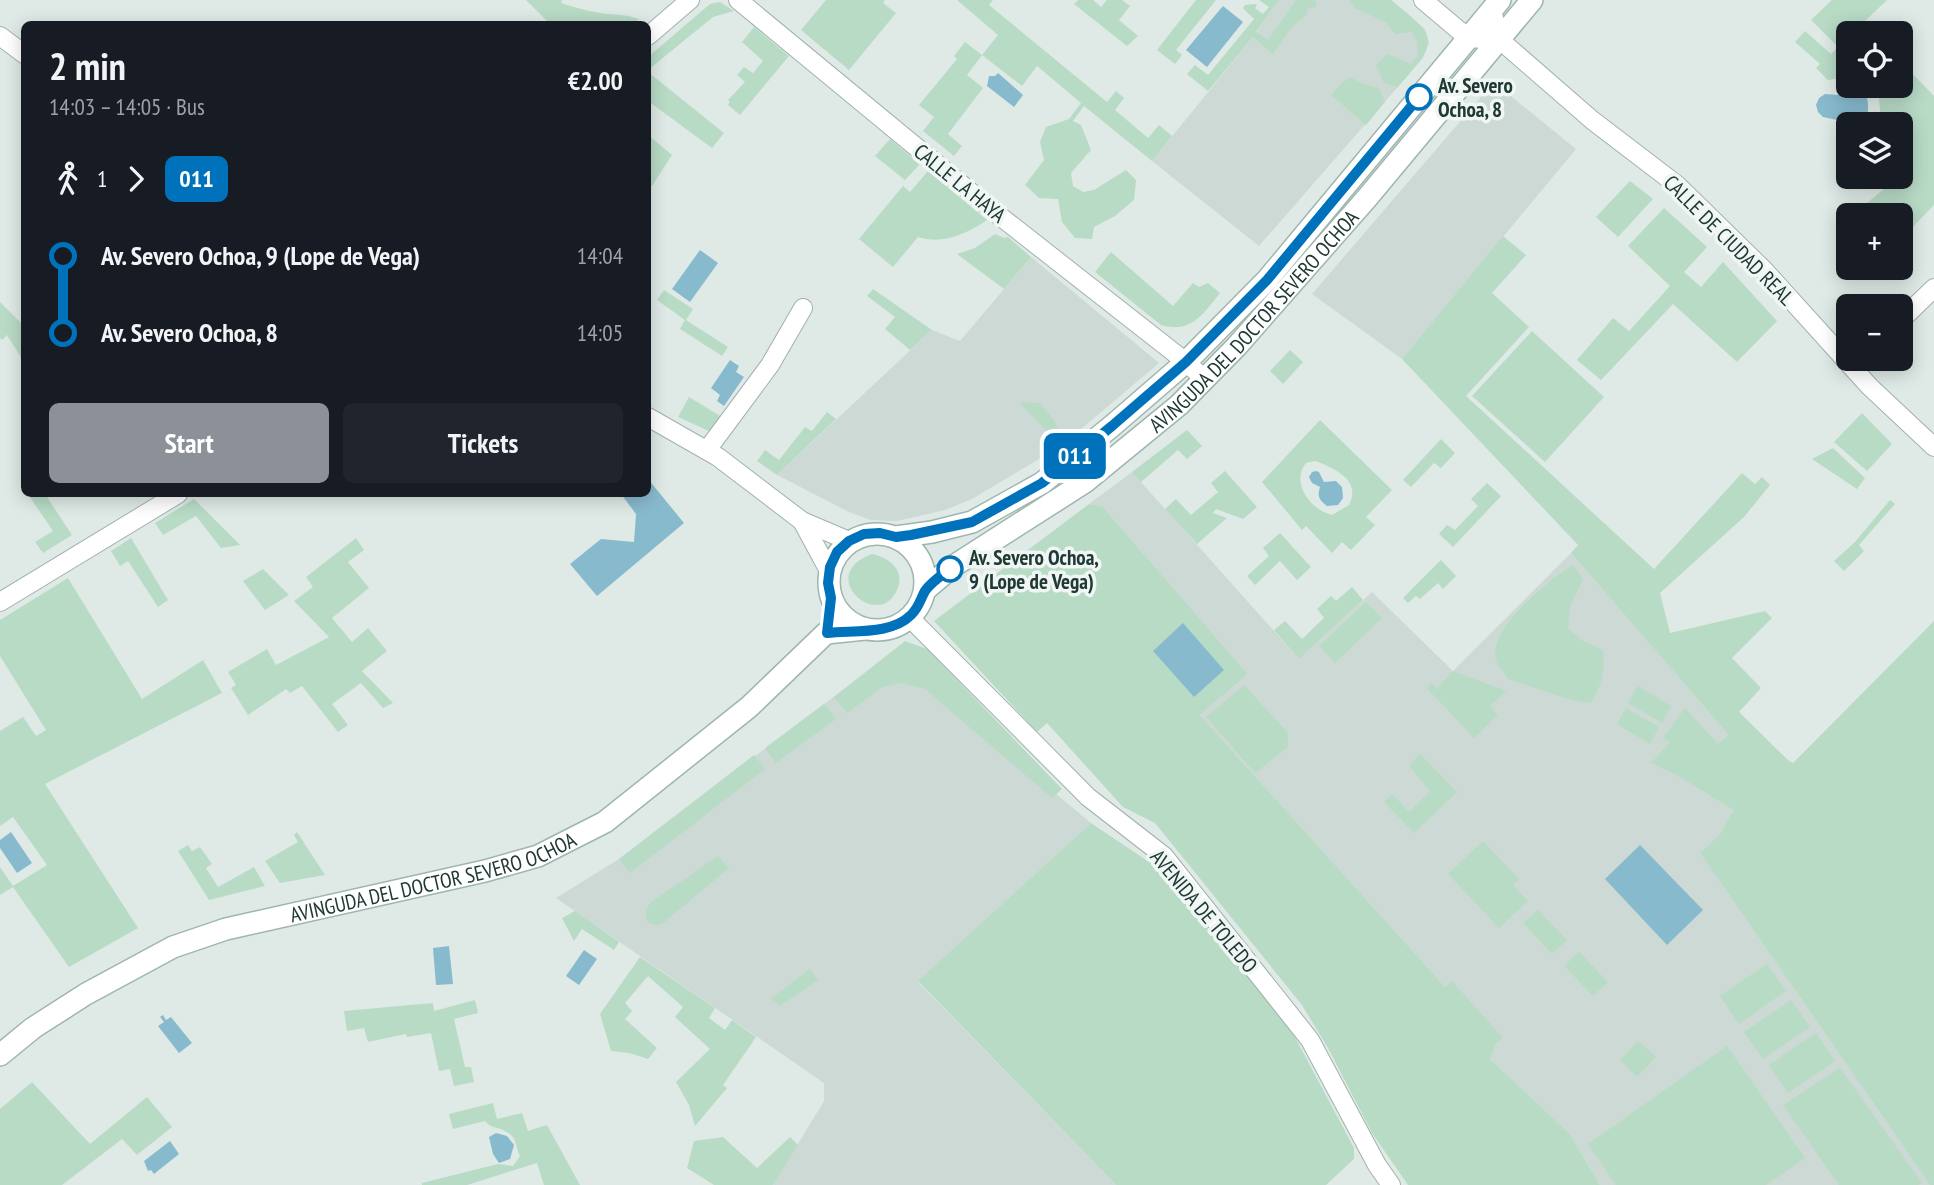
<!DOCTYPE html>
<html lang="en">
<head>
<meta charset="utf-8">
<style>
	body { margin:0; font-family:"PT Sans Narrow",sans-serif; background:#20242c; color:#f1f3f6; height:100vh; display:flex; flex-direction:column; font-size:26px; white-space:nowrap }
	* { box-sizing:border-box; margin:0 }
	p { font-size:23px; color:#9ea1a6 }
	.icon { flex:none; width:38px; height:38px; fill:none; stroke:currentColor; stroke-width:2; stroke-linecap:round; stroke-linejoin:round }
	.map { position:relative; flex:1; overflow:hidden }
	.drawer { position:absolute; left:21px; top:21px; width:630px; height:476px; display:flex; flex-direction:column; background:#171b24; border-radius:10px; box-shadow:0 4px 18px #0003 }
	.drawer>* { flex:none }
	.badge { padding:0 14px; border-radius:10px; font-size:24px; line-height:46px }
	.fabs { position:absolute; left:1836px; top:21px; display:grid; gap:14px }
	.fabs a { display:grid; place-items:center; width:77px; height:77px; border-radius:10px; background:#171b24; box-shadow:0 4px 18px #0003; font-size:35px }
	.map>.badge { position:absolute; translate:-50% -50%; box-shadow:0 0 0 4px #fff }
	.legs { display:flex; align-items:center; gap:10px; height:77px; padding:0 28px; font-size:23px }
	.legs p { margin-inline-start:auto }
	.head { display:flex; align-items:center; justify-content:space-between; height:119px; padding:0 28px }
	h1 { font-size:38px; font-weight:700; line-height:52px }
	.cta { display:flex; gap:14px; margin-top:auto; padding:14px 28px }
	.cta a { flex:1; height:80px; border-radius:10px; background:#8c9099; color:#fff; font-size:28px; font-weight:700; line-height:80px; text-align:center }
	.cta a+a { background:#20242c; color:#f1f3f6 }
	ul { padding:0 28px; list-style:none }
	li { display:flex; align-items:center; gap:24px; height:77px; font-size:26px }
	li i { display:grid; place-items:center; width:10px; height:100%; margin:0 9px; background:currentColor }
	li i::after { content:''; width:18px; height:18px; margin:-9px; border:5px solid; border-radius:50%; background:#171b24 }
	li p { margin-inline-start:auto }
	li:first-child i { background:linear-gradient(#0000 50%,currentColor 0) }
	li:last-child i { background:linear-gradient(currentColor 50%,#0000 0) }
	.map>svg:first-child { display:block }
	.built { fill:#cdd9d5 }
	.green { fill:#b8dbc6; fill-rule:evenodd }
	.water { fill:#88bace }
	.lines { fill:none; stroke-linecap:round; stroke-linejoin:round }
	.street-casing { stroke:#a2b1ad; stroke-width:20 }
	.secondary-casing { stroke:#9eb5b0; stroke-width:24 }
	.street { stroke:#fff; stroke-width:18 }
	.secondary { stroke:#fff; stroke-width:21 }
	.line-1-casing { stroke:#fff; stroke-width:16 }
	.line-1 { stroke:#0072bc; stroke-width:10 }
	.stop-1-dot { fill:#fff; stroke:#0072bc; stroke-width:3.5 }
	.labels { text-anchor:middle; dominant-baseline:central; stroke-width:7; stroke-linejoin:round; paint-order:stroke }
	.stop-label { font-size:21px; font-weight:bold; fill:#203935; stroke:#eff6f4; text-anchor:start }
	.street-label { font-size:21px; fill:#203935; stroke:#eff6f4 }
</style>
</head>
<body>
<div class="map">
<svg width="1934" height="1185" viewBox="0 0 1934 1185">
	<rect width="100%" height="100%" fill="#dfeae6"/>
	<!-- built -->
	<g class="built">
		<path d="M 1279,0 L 1391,0 L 1425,29 L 1429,43 L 1423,58 L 1259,246 L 1152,161 L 1253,37 Z"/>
		<path d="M 1494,86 L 1502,89 L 1576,149 L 1402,359 L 1312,294 L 1488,89 Z"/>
		<path d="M 1031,257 L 1159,363 L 1061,446 L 972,499 L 945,510 L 897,521 L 871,520 L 849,512 L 777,475 L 932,330 L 960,341 Z"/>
		<path d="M 1132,472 L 1299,659 L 1372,592 L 1453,671 L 1571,553 L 1760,770 L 1720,834 L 1700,853 L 1930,1185 L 1600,1185 L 1569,1133 L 1490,1059 L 1496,1044 L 1200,715 L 1248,674 L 1102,506 L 1089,504 Z"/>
		<path d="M 894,659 L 1091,823 L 918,982 L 1116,1185 L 773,1185 L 824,1101 L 824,1083 L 556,898 L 619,859 L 865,673 Z"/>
	</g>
	<!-- green -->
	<g class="green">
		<path d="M 526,0 L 562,0 L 561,3 C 574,7 587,11 600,13 C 614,15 626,14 639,19 L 633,24 L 550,24 Z"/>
		<path d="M 826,0 L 885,0 L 883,3 L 896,13 L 849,70 L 801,30 Z"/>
		<path d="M 957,0 L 993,0 L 989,5 L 1107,102 L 1116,91 L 1124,98 L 1115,110 L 1148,138 L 1159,125 L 1172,136 L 1152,161 L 1084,106 L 1073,121 L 1081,125 L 1091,150 L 1071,173 L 1073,186 L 1083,192 L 1094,190 L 1126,170 L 1136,180 L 1134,200 L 1115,216 L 1094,227 L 1092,239 L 1075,238 L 1062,222 L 1058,199 L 1039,198 L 1025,185 L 1044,160 L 1040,142 L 1046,127 L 1069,119 L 1081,103 L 1037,66 L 1022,86 L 982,55 L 967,75 L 983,88 L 948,134 L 962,146 L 954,156 L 923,131 L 934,117 L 919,105 L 957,59 L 954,56 L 965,42 L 982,55 L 998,35 Z"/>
		<path d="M 1078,0 L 1093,0 L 1101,7 L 1107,0 L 1122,0 L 1130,6 L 1119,20 L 1138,36 L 1127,46 L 1074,4 Z"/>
		<path d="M 1196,0 L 1216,0 L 1176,50 L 1182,55 L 1175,64 L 1157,50 Z"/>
		<path d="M 1259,0 L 1279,0 L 1256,32 L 1268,40 L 1296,0 L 1315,0 L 1317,7 L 1308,8 L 1306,15 L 1290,29 L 1273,54 L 1253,37 L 1208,91 L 1187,74 L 1195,65 L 1208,75 L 1254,19 L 1243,8 L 1245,5 L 1256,4 L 1257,5 L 1255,8 L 1263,14 L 1269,7 Z"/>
		<path d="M 1350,0 L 1391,0 C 1439,39 1439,40 1398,87 L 1384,83 L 1376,65 L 1388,54 L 1411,64 L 1418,56 L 1417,42 L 1412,32 L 1395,34 L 1386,22 L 1354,8 Z"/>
		<path d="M 1832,0 L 1887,0 L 1863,23 L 1872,33 L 1848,33 L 1848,77 L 1828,80 L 1816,68 L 1820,64 L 1795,42 L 1805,31 L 1831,54 L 1838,47 L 1811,20 Z"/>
		<path d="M 720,2 L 734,11 L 713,17 L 648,70 L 648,57 L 710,4 Z"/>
		<path d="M 754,27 L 789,56 L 740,115 L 728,105 L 730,102 L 728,100 L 745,82 L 737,75 L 744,67 L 753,73 L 763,61 L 742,42 Z"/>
		<path d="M 1901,62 L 1934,96 L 1934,205 L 1901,239 L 1900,215 L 1875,215 L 1867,203 L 1891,183 L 1891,177 L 1900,177 L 1900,124 L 1881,124 L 1879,97 L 1873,86 L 1900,86 Z"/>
		<path d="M 648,72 L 724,133 L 712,148 L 648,101 Z"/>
		<path d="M 1351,77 L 1358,82 L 1379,88 L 1385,102 L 1366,125 L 1331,95 L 1342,83 Z"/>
		<path d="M 648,135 L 672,155 L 652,186 L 648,183 Z"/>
		<path d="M 890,139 L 920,164 L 905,180 L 875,156 Z"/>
		<path d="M 928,171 L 987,220 C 967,234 942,245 918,237 L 893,267 L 859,239 L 903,186 L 910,192 Z"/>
		<path d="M 1630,181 L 1653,199 L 1618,237 L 1596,217 Z"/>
		<path d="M 1664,208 L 1707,247 L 1684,272 L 1701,287 L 1723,262 L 1777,321 L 1737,362 L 1673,304 L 1601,380 L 1577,360 L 1613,318 L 1629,331 L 1670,286 L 1628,246 Z"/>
		<path d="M 995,234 L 1004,238 L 1008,237 L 1031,257 L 1004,289 L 957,254 L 975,248 Z"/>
		<path d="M 1503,236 L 1526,255 L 1492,293 L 1529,327 L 1466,396 L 1654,569 L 1742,473 L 1755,484 L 1762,477 L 1770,485 L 1744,517 L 1660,593 L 1670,633 L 1765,611 L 1772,618 L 1732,658 L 1761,688 L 1739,712 L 1788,760 L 1793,763 L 1934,621 L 1934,1185 L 1930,1185 L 1700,853 L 1720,834 L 1734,810 L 1675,774 L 1651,763 L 1670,742 L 1663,738 L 1685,708 L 1718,744 L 1729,735 L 1571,553 L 1578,545 L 1402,359 Z"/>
		<path d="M 1111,252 L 1173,306 L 1193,283 L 1199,287 L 1208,283 L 1220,293 C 1203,314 1191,334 1161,325 L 1095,272 Z"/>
		<path d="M 873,289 L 932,330 L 910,350 L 885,329 L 895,317 L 867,296 Z"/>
		<path d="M 664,290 L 693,309 L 686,320 L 728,347 L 722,356 L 680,329 L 685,320 L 657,300 Z"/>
		<path d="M 0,302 L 24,326 L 24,362 L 7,335 L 2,340 L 0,338 Z"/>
		<path d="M 1532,331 L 1604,397 L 1545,462 L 1472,396 Z"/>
		<path d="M 1290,350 L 1303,362 L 1283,384 L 1270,371 Z"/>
		<path d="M 689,397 L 725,419 L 711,432 L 678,417 Z"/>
		<path d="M 1019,402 L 1040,403 C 1050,416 1064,429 1061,446 Z"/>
		<path d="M 827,412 L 836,419 L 777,475 L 757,461 L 765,450 L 779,460 L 805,427 L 812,431 Z"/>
		<path d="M 1862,413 L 1892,444 L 1867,471 L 1834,442 Z"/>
		<path d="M 1320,420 L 1392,490 L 1366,517 L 1375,525 L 1351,550 L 1342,542 L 1332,553 L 1306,526 L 1302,530 L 1262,482 ZM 1315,461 C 1334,468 1362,480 1349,505 L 1332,515 C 1311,510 1290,483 1306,463 Z"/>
		<path d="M 1187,430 L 1202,446 L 1187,459 L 1178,450 L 1141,482 L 1132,472 Z"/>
		<path d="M 1441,439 L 1455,453 L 1441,468 L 1434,463 L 1411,487 L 1403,480 Z"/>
		<path d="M 1833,448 L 1865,478 L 1857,489 L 1812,459 Z"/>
		<path d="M 1225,471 L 1257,507 L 1243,519 L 1216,509 L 1213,513 L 1227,518 L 1197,544 L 1165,509 L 1176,499 L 1191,515 L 1218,492 L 1211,483 Z"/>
		<path d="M 1487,483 L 1501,496 L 1453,547 L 1439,534 L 1447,525 L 1455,530 L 1478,506 L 1471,499 Z"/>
		<path d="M 36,494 L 45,494 L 72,535 L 43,553 L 35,542 L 53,531 L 30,497 Z"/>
		<path d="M 194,499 L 240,545 L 221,548 L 196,516 L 163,535 L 155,523 Z"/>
		<path d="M 1890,500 L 1895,504 L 1859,545 L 1864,551 L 1844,571 L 1834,561 L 1855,542 Z"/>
		<path d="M 1089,504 L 1102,506 L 1248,674 L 1200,715 L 1445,987 L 1452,981 L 1503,1038 L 1496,1044 L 1490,1059 L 1569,1133 L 1600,1185 L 1408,1185 L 1372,1133 L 1328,1048 L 1302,1005 L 1155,823 L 1123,807 L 1047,723 L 1037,732 L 934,621 Z"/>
		<path d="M 1280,533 L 1311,567 L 1297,580 L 1280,561 L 1255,585 L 1247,576 L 1269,556 L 1263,548 Z"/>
		<path d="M 131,538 L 168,600 L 158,607 L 128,561 L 120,566 L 111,551 Z"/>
		<path d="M 356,538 L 364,550 L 348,562 L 369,588 L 332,618 L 352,642 L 368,628 L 387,651 L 362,671 L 393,703 L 383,708 L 361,683 L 332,704 L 348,725 L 338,732 L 302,686 L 290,693 L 286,689 L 248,715 L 231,688 L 236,685 L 228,672 L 267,649 L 276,665 L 329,637 L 294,601 L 313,587 L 306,577 Z"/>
		<path d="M 872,554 C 891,558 907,572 896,592 C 877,630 815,575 872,554 Z"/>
		<path d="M 1441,560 L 1456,576 L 1443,589 L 1438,583 L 1420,599 L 1416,596 L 1408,603 L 1403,598 Z"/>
		<path d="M 1573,565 L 1583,579 L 1570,607 L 1568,628 L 1581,640 L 1603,650 C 1605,672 1602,685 1591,703 C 1562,700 1536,687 1508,679 C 1505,673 1498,666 1496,660 C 1488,628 1550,579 1573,565 Z"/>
		<path d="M 263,569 L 289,595 L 265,610 L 243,581 Z"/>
		<path d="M 68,578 L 142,699 L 203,660 L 222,693 L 45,784 L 138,928 L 69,967 L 13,887 L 0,895 L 0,867 L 13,886 L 47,865 L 13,817 L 0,826 L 0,731 L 23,717 L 36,736 L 46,730 L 0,656 L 0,620 Z"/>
		<path d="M 1352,587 L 1363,600 L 1299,659 L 1274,630 L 1285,621 L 1302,639 L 1324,618 L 1317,609 L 1331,596 L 1336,601 Z"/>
		<path d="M 1366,602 L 1382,618 L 1335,663 L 1319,646 Z"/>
		<path d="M 905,641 L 927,649 L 1062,789 L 1052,798 L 925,689 L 901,683 L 882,687 L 847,713 L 834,697 Z"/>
		<path d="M 1453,671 L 1506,691 L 1490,706 L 1498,715 L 1474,738 L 1427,688 L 1432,683 L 1437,688 Z"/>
		<path d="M 1244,685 L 1288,733 L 1288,747 L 1255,773 L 1206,717 Z"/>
		<path d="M 1638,686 L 1671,706 L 1662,723 L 1628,703 Z"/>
		<path d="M 824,704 L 836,719 L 776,763 L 765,748 Z"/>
		<path d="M 1626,708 L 1659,727 L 1650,744 L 1617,724 Z"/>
		<path d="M 1420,754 L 1457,792 L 1414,833 L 1384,802 L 1392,794 L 1409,812 L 1430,791 L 1409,766 Z"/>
		<path d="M 754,755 L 765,769 L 630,873 L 619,859 Z"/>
		<path d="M 1091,823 L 1158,868 L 1288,1024 L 1354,1148 L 1354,1159 L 1326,1185 L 1116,1185 L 918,981 Z"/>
		<path d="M 297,832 L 325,875 L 280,883 L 265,861 L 298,842 L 294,835 Z"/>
		<path d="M 1483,841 L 1519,879 L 1513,885 L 1528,901 L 1499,928 L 1448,874 Z"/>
		<path d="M 188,845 L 192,851 L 200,847 L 212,864 L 206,868 L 218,887 L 254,867 L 265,886 L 209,900 L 178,851 Z"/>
		<path d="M 718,856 L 729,868 L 662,924 C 644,928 642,914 651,902 Z"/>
		<path d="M 1538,910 L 1567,940 L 1552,954 L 1523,923 Z"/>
		<path d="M 575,911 L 619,942 L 614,950 L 582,929 L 574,941 L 562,918 Z"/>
		<path d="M 1579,952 L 1608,982 L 1593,996 L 1564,966 Z"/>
		<path d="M 640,957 L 715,1008 L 709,1018 L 725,1030 L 732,1020 L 756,1037 L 723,1085 L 727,1088 L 695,1126 L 689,1105 L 676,1082 L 710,1049 L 675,1017 L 683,1007 L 648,976 L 625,1003 L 632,1011 L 625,1019 L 657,1048 L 648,1059 L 629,1053 L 611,1051 L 600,1014 Z"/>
		<path d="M 1767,964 L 1786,991 L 1739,1024 L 1720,996 Z"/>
		<path d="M 810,969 L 818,980 L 780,1006 L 771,998 Z"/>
		<path d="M 475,1000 L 478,1013 L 454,1019 L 465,1067 L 471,1067 L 474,1082 L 454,1086 L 450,1069 L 439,1071 L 431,1033 L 407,1037 L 406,1034 L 368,1042 L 364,1028 L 347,1031 L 344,1011 L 433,1003 L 434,1011 Z"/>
		<path d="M 1791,1000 L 1810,1027 L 1763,1059 L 1744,1032 Z"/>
		<path d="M 1816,1033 L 1835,1061 L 1788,1093 L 1769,1065 Z"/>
		<path d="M 1638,1041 L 1656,1057 L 1637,1077 L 1620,1060 Z"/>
		<path d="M 1727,1046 L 1805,1158 L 1766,1185 L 1616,1185 L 1588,1144 Z"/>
		<path d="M 1840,1068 L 1922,1183 L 1918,1185 L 1839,1185 L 1783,1105 Z"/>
		<path d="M 32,1082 L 90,1144 L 147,1097 L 172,1127 L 137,1155 L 122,1139 L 62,1185 L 0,1185 L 0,1109 Z"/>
		<path d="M 493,1103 L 497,1119 L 522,1113 L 528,1131 L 547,1125 L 580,1185 L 544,1185 L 537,1163 L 467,1185 L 422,1185 L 422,1183 L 498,1164 L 513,1166 L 520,1156 C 516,1149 517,1141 511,1135 C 501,1126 492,1130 485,1121 L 453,1129 L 449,1114 Z"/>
		<path d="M 723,1137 L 757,1168 L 790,1137 L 798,1145 L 773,1185 L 714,1185 L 687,1168 L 694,1141 Z"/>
	</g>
	<!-- water -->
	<g class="water">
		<path d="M 1223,6 L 1243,22 L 1207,67 L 1186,50 Z"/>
		<path d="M 998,73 L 1023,95 L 1014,107 L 987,86 L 989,76 L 995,76 Z"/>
		<path d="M 1850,89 C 1876,90 1865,109 1869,124 L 1848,124 L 1848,139 L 1841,133 L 1837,120 L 1823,117 L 1818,112 L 1816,105 L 1819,98 L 1825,94 L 1838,95 Z"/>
		<path d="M 700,250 L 718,263 L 690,302 L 672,289 Z"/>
		<path d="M 730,360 L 739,366 L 736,372 L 744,377 L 724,406 L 717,401 L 720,395 L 711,388 Z"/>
		<path d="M 1316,471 L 1319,472 L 1324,482 L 1336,481 L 1342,487 L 1343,498 L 1338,505 L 1327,506 C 1319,500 1317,496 1320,487 L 1312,483 L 1309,477 L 1312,472 Z"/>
		<path d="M 648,479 L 684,523 L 597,596 L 570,564 L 601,539 L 634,542 L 636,514 L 621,494 L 648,494 Z"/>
		<path d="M 1183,623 L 1224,670 L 1194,697 L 1153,651 Z"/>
		<path d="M 11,832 L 32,863 L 17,873 L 0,848 L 0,840 Z"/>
		<path d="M 1640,845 L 1703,910 L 1667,945 L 1605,879 Z"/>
		<path d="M 449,946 L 453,984 L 436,985 L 433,948 Z"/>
		<path d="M 584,950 L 597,959 L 579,985 L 566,976 Z"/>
		<path d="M 163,1015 L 166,1020 L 171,1017 L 192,1043 L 179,1053 L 158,1026 L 164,1022 L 160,1017 Z"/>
		<path d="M 496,1133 L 507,1136 L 514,1145 L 510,1159 L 499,1163 L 493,1154 L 489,1137 Z"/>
		<path d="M 170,1141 L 179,1154 L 154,1174 L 151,1170 L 148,1171 L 144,1161 Z"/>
	</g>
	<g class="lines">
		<defs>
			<g id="street">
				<path d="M 738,0 L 1001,217 L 1186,362 L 1204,379"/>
				<path d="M 1423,0 L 1468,38 L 1500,40"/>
				<path d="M 1492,11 L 1500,40 L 1592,120 L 1677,185 L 1764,270 L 1870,387 L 1934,447"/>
				<path d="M 0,36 L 24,54"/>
				<path d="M 648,36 L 690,0"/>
				<path d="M 1900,321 L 1934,288"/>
				<path d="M 648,417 L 718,457 L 802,521 L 849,541"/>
				<path d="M 707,450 L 770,365 L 803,308"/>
				<path d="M 802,521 L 829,571"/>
				<path d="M 0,602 L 178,494"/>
				<path d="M 909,617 L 1088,797 L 1164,856 L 1310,1040 L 1377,1165 L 1391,1185"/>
			</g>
			<g id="secondary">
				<circle cx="877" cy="582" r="48"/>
				<path d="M 896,537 L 932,532 L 972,522 L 1042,483 L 1112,426 L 1186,362 L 1267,280 L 1500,0"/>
				<path id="s1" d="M 925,590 L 952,567 L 1085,482 L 1179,405 L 1237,346 L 1367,198 L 1532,0"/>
				<path id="s2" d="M 0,1055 L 33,1028 L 86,994 L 173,947 L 226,929 L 485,871 L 538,856 L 605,822 L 749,707 L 826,633 L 865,629"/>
			</g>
		</defs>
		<!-- street casing -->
		<use href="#street" class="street-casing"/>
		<!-- secondary casing -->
		<use href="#secondary" class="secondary-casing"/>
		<!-- street -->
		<use href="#street" class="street"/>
		<!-- secondary -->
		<use href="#secondary" class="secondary"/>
	</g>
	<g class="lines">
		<defs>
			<path id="line-1" d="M 950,569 C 942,575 930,583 925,591 C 920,600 919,607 911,615 C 891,635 854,630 827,633 L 831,598 L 828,583 L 830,567 L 837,552 L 849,541 L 864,534 L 880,533 L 896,537 L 911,535 L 972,522 L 1042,483 L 1112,426 L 1186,362 L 1267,280 L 1419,97"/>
		</defs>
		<!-- line-1 casing -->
		<use href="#line-1" class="line-1-casing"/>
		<!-- line-1 -->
		<use href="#line-1" class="line-1"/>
	</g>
	<!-- markers -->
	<g class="stop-1-dot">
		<circle cx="1419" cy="97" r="12"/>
		<circle cx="950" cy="569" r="12"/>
	</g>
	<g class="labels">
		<!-- stop labels -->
		<g class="stop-label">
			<text x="1438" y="85">Av. Severo<tspan x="1438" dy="24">Ochoa, 8</tspan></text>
			<text x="969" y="557">Av. Severo Ochoa,<tspan x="969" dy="24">9 (Lope de Vega)</tspan></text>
		</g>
		<!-- street labels -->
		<g class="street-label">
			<text transform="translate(960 183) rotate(39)">CALLE LA HAYA</text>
			<text transform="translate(1729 240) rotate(45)">CALLE DE CIUDAD REAL</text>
			<text stroke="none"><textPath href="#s1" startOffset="427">AVINGUDA DEL DOCTOR SEVERO OCHOA</textPath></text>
			<text stroke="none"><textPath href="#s2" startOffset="474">AVINGUDA DEL DOCTOR SEVERO OCHOA</textPath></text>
			<text transform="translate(1204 911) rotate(50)">AVENIDA DE TOLEDO</text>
		</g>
	</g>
</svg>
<div class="fabs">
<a><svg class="icon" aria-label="locate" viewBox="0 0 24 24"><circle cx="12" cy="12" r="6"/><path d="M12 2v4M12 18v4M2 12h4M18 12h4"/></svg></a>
<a><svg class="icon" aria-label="layers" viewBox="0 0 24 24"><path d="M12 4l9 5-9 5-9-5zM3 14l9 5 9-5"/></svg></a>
<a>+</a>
<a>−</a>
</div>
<b class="badge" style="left:1075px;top:456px;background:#0072bc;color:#fff">011</b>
<section class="drawer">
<div class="head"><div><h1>2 min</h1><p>14:03 – 14:05 · Bus</p></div><b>€2.00</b></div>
<div class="legs"><svg class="icon" aria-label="walk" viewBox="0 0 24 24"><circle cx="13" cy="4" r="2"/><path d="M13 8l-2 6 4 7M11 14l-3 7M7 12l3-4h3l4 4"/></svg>1<svg class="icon" aria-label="forward" viewBox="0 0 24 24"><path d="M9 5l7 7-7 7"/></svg><b class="badge" style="background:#0072bc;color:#fff">011</b></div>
<ul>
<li><i style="color:#0072bc"></i><b>Av. Severo Ochoa, 9 (Lope de Vega)</b><p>14:04</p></li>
<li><i style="color:#0072bc"></i><b>Av. Severo Ochoa, 8</b><p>14:05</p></li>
</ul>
<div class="cta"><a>Start</a><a>Tickets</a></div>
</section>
</div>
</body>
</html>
